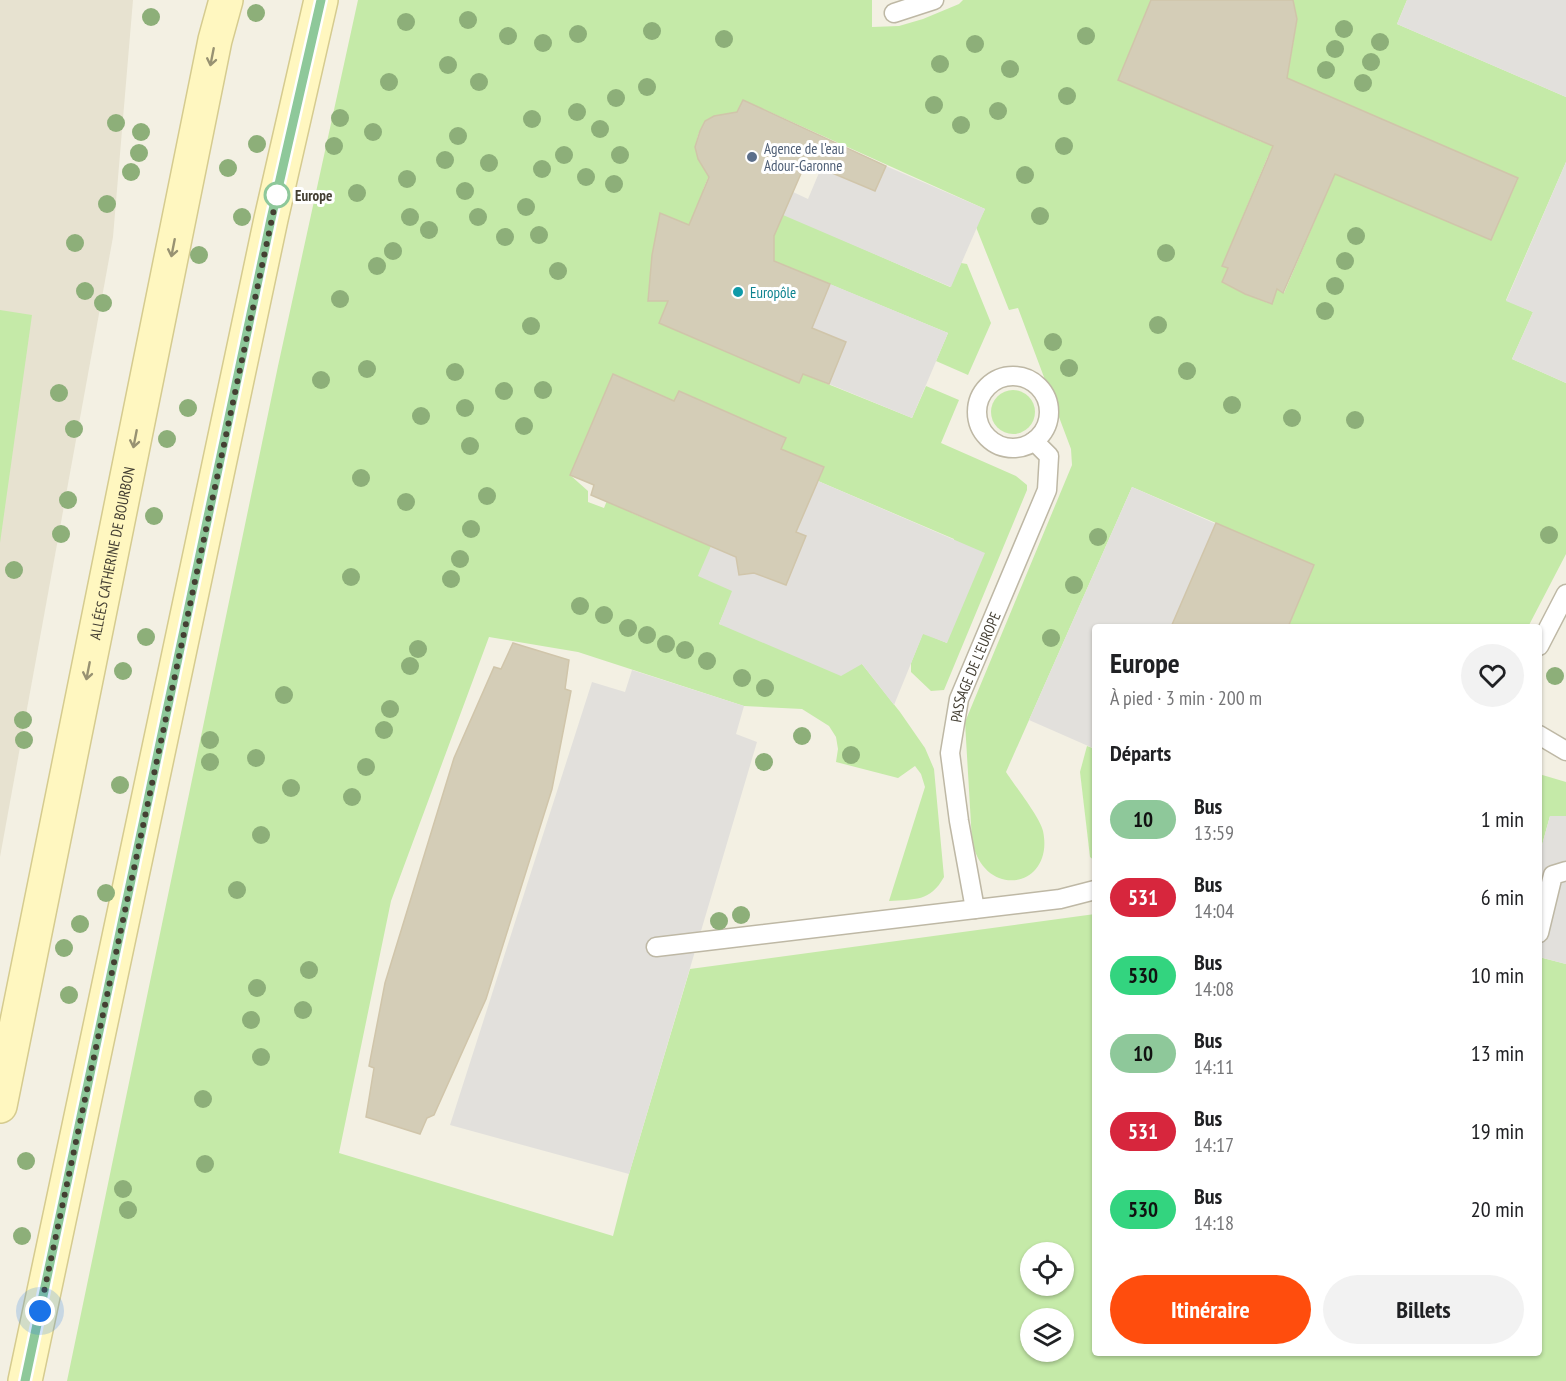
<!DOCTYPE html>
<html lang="fr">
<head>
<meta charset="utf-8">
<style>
	body { margin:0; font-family:"PT Sans Narrow",sans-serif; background:#f2f2f2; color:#202124; height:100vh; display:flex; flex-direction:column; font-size:22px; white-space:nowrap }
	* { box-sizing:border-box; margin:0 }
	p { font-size:20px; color:#757577 }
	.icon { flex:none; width:33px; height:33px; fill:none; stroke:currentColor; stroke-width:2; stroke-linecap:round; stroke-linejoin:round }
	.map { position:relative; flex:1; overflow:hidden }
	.drawer { position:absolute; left:1092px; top:624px; width:450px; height:732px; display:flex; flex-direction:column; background:#fff; border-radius:6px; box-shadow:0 2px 4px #0004 }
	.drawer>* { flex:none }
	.badge { padding:0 12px; border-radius:20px; font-size:21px; line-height:39px }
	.buttons { position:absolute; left:1020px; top:1242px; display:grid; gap:12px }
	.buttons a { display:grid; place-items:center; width:54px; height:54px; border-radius:50%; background:#fff; box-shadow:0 2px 4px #0004; font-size:30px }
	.you { position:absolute; width:30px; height:30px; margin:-15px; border:4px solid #fff; border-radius:50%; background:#1a73e8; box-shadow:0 0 0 9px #1a73e833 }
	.map>.badge { position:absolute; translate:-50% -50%; box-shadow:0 0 0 3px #fff }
	h2 { padding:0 18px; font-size:22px; line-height:54px }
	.round { display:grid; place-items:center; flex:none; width:63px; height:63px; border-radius:32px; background:#f2f2f2 }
	.headline { display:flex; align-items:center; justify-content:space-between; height:102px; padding:0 18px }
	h1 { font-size:28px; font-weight:600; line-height:45px }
	.action { display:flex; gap:12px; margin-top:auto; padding:12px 18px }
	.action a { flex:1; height:69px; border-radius:36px; background:#ff4d0d; color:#fff; font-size:24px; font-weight:600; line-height:69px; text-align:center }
	.action a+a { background:#f2f2f2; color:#202124 }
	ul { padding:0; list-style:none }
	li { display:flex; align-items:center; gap:18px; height:78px; padding:0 18px }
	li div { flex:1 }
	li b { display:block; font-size:22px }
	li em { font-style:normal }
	li .badge { min-width:66px; font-weight:700; text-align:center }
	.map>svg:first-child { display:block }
	.residential { fill:#e7e2d0 }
	.green { fill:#c5eaa8; fill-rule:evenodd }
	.parking { fill:#e2e0dc }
	.building { fill:#d4cdb7; stroke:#d0c5aa; stroke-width:1.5 }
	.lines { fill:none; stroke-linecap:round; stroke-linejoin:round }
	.lane-casing { stroke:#beb8a5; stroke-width:21 }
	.secondary-casing { stroke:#d5cb8f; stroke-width:36 }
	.lane { stroke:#fff; stroke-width:18 }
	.secondary { stroke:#fff7c0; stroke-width:33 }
	.tree { fill:#8daf79 }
	.oneway { stroke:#989272 }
	.line-casing { stroke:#fff; stroke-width:14 }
	.line { stroke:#8ec89a; stroke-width:9 }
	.walk { stroke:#443f33; stroke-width:6; stroke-dasharray:0 10.8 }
	.service-dot { fill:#5c6f8a; stroke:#fff; stroke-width:2 }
	.stop-dot { fill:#fff; stroke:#8ec89a; stroke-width:3 }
	.culture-dot { fill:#0f9aa8; stroke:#fff; stroke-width:2 }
	.labels { text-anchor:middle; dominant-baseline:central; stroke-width:6; stroke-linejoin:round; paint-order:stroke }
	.service-label { font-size:15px; fill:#4e5e75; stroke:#fff; text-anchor:start }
	.stop-label { font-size:15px; font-weight:bold; fill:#443f33; stroke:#fff; text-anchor:start }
	.culture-label { font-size:15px; fill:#0d838f; stroke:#fff; text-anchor:start }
	.street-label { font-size:15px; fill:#443f33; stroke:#fff }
</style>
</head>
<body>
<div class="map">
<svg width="1566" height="1381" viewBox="0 0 1566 1381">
	<rect width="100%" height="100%" fill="#f3f0e3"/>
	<!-- residential -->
	<path class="residential" d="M 0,0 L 133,0 L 113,237 L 0,857 Z"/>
	<!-- green -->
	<g class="green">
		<path d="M 358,0 L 872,0 L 872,27 L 899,26 L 923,19 L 959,4 L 963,0 L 1171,0 L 1186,36 L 1144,17 L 1118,80 L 1262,142 L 1281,145 L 1268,156 L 1222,266 L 1228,268 L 1222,282 L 1245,294 L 1271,304 L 1277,289 L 1284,293 L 1331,183 L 1332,166 L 1491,239 L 1518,179 L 1245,61 L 1292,50 L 1297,19 L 1293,0 L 1407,0 L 1397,24 L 1566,97 L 1566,162 L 1506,300 L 1533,312 L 1512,359 L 1566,383 L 1566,554 L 1528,627 L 1288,627 L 1314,565 L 1132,487 L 1006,772 C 1013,783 1041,819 1043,831 C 1055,887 985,902 972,841 L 965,722 L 1072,465 L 1071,449 L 1018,308 L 1009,310 L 976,227 L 985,209 L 743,100 L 736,115 L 705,121 C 690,147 697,149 710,173 L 703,190 L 765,219 L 770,208 L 950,287 L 961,263 L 967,264 L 991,323 L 968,375 L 936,361 L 948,333 L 660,214 L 652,255 L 648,300 L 668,301 L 659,323 L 799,383 L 803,374 L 912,418 L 926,386 L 959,400 L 941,443 L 1016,476 L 1027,485 L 1027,490 L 944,690 L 931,691 L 911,672 L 911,663 L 923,633 L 947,643 L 954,539 L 818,481 L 781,449 L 786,438 L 679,391 L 670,412 L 613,374 L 570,475 L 588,491 L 588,502 L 604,508 L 610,493 L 632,513 L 711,546 L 733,591 L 719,624 L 862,664 L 900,712 L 925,748 L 934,769 L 944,877 C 930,902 915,899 889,901 L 925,787 L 921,774 L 915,766 L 898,778 L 836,762 L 838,749 L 836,737 L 829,726 L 802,709 L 744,706 L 578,652 L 489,637 L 391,901 L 339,1153 L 613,1236 L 629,1174 L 690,969 L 1095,914 L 1095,1353 L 1539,1353 L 1539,957 L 1566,964 L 1566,1381 L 67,1381 L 278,366 ZM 1030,1252 L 1064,1252 L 1064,1286 L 1030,1286 ZM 1030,1318 L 1064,1318 L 1064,1352 L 1030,1352 Z"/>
		<path d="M 0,310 L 32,315 L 0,543 Z"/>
		<circle cx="1013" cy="412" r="22"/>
		<path d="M 1087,746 L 1095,749 L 1095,861 L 1090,857 L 1080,772 Z"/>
		<path d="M 1539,774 L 1566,782 L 1566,816 L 1550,816 L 1539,856 Z"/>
	</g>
	<!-- parking -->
	<g class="parking">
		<path d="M 1407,0 L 1566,0 L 1566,97 L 1397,24 Z"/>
		<path d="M 1566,162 L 1566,383 L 1512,359 L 1533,312 L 1506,301 Z"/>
		<path d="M 886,166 L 985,209 L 951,287 L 783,215 L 793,192 L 808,199 L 821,168 L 874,191 Z"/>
		<path d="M 830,284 L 948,333 L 912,418 L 829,384 L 846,342 L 812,328 Z"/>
		<path d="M 818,481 L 985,553 L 947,643 L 923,634 L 894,705 L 862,664 L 841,676 L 719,624 L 732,591 L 698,576 L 711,546 L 736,557 L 738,570 L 744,574 L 754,573 L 786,585 L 806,536 L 796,532 Z"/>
		<path d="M 1132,487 L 1216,524 L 1171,627 L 1095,627 L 1095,749 L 1029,720 Z"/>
		<path d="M 632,670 L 744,706 L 736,734 L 757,742 L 629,1174 L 450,1125 L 592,682 L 625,692 Z"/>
		<path d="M 1550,816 L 1566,816 L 1566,964 L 1539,957 L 1542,943 L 1539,942 L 1539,856 Z"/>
	</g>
	<!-- building -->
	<g class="building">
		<path d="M 1151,0 L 1293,0 L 1297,19 L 1287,78 L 1518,178 L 1491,240 L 1335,174 L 1283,293 L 1277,289 L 1272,304 L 1245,294 L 1222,282 L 1228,268 L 1222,266 L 1273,146 L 1118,80 Z"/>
		<path d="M 743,100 L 886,166 L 875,191 L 806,162 L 774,236 L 774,261 L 830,284 L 812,328 L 846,342 L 829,384 L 803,374 L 799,383 L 659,323 L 668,301 L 648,301 L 652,255 L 660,213 L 689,225 L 709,177 L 698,159 L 695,147 L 700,131 L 705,121 L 714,116 L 737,112 Z"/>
		<path d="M 613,374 L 674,401 L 679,391 L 786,438 L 781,449 L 824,467 L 796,532 L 806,536 L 786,585 L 754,573 L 739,575 L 736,557 L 591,495 L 594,485 L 570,475 Z"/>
		<path d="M 1216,523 L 1314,565 L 1288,627 L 1171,627 Z"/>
		<path d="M 513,643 L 569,660 L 565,689 L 571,691 L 552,789 L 486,999 L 434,1115 L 427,1118 L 420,1134 L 366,1117 L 374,1068 L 369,1066 L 385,983 L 454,758 L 494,667 L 501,669 Z"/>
	</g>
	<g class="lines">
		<defs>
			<g id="lane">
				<path d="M 894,13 L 934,0"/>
				<circle cx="1013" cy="412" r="36"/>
				<path d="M 1539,646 L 1566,594"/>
				<path d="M 1539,735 L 1566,751"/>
				<path id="s1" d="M 975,909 L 959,821 L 950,753 L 959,699 L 1047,490 L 1049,456 L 1034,441"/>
				<path d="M 1539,933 L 1553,875 L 1566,871"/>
				<path d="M 656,947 L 1060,899 L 1095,890"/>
			</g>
			<g id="secondary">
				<path id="s2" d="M 0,1106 L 215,40 L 226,0"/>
				<path d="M 25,1381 L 271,219 L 321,0"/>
			</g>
		</defs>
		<!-- lane casing -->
		<use href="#lane" class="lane-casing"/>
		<!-- secondary casing -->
		<use href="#secondary" class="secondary-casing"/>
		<!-- lane -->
		<use href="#lane" class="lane"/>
		<!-- secondary -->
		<use href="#secondary" class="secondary"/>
	</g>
	<!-- trees -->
	<g class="tree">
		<circle cx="256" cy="13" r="9"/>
		<circle cx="151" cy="17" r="9"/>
		<circle cx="468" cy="20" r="9"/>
		<circle cx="406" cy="22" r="9"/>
		<circle cx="1344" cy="29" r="9"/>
		<circle cx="652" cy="31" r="9"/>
		<circle cx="578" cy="34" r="9"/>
		<circle cx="508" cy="36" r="9"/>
		<circle cx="1086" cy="36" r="9"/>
		<circle cx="724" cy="39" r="9"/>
		<circle cx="1380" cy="42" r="9"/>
		<circle cx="543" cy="43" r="9"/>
		<circle cx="975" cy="44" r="9"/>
		<circle cx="1335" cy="49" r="9"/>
		<circle cx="1371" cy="62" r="9"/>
		<circle cx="940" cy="64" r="9"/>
		<circle cx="448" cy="65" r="9"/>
		<circle cx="1010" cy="69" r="9"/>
		<circle cx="1326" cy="70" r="9"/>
		<circle cx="389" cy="82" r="9"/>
		<circle cx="479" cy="82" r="9"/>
		<circle cx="1363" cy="83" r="9"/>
		<circle cx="647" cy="87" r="9"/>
		<circle cx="1067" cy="96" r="9"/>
		<circle cx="616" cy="98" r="9"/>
		<circle cx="934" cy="105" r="9"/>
		<circle cx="998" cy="111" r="9"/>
		<circle cx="577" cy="112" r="9"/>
		<circle cx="340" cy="118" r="9"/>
		<circle cx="532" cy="119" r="9"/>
		<circle cx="116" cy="123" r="9"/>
		<circle cx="961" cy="125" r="9"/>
		<circle cx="600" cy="129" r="9"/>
		<circle cx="141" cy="132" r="9"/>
		<circle cx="373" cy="132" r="9"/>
		<circle cx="458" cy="136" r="9"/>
		<circle cx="257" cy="144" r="9"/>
		<circle cx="334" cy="146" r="9"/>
		<circle cx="1064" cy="146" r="9"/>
		<circle cx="139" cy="153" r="9"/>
		<circle cx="564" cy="155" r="9"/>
		<circle cx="620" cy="155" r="9"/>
		<circle cx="445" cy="160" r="9"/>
		<circle cx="489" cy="163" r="9"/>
		<circle cx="228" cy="168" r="9"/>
		<circle cx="542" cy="169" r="9"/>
		<circle cx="131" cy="172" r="9"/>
		<circle cx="1025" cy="175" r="9"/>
		<circle cx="586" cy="177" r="9"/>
		<circle cx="407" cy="179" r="9"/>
		<circle cx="614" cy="184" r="9"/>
		<circle cx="465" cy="191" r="9"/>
		<circle cx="357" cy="193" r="9"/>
		<circle cx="107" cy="204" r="9"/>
		<circle cx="526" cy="207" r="9"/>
		<circle cx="1040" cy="216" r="9"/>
		<circle cx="242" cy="217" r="9"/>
		<circle cx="410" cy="217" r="9"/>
		<circle cx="478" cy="217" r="9"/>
		<circle cx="429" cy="230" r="9"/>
		<circle cx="539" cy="235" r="9"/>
		<circle cx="1356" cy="236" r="9"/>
		<circle cx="505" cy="237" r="9"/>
		<circle cx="75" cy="243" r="9"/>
		<circle cx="393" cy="251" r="9"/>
		<circle cx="1166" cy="253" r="9"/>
		<circle cx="199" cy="255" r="9"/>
		<circle cx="1345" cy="261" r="9"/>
		<circle cx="377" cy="266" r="9"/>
		<circle cx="558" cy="271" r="9"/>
		<circle cx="1335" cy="286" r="9"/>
		<circle cx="85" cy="291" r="9"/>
		<circle cx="340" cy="299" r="9"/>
		<circle cx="103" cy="303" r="9"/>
		<circle cx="1325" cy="311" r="9"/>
		<circle cx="1158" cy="325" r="9"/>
		<circle cx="531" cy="326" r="9"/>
		<circle cx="1053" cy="342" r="9"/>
		<circle cx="1069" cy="368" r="9"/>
		<circle cx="367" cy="369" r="9"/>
		<circle cx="1187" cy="371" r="9"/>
		<circle cx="455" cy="372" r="9"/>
		<circle cx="321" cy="380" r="9"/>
		<circle cx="543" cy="390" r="9"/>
		<circle cx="504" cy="391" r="9"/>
		<circle cx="59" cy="393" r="9"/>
		<circle cx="1232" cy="405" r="9"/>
		<circle cx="188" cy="408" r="9"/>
		<circle cx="465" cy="408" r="9"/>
		<circle cx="421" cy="416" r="9"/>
		<circle cx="1292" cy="418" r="9"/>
		<circle cx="1355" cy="420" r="9"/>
		<circle cx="524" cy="426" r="9"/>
		<circle cx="74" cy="429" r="9"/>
		<circle cx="167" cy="439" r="9"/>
		<circle cx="470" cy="446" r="9"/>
		<circle cx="361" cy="478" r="9"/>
		<circle cx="487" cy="496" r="9"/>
		<circle cx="68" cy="500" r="9"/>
		<circle cx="406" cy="502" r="9"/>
		<circle cx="154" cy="516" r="9"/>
		<circle cx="471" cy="529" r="9"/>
		<circle cx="61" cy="534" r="9"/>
		<circle cx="1549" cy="535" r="9"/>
		<circle cx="1098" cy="537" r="9"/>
		<circle cx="460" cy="559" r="9"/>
		<circle cx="14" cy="570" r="9"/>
		<circle cx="351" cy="577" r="9"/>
		<circle cx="451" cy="579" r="9"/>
		<circle cx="1074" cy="585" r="9"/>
		<circle cx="580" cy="606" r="9"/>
		<circle cx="604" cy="615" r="9"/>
		<circle cx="628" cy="628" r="9"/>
		<circle cx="647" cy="635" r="9"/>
		<circle cx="146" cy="637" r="9"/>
		<circle cx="1051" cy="638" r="9"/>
		<circle cx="666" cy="644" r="9"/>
		<circle cx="418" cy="649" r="9"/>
		<circle cx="685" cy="650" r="9"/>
		<circle cx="707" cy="661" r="9"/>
		<circle cx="410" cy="666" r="9"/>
		<circle cx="123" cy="671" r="9"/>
		<circle cx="1555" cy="676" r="9"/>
		<circle cx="742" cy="678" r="9"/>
		<circle cx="765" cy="688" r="9"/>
		<circle cx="284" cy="695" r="9"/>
		<circle cx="390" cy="709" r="9"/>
		<circle cx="23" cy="720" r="9"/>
		<circle cx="384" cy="730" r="9"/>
		<circle cx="802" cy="736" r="9"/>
		<circle cx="24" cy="740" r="9"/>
		<circle cx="210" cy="740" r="9"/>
		<circle cx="851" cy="755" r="9"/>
		<circle cx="256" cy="758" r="9"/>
		<circle cx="210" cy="762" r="9"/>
		<circle cx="764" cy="762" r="9"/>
		<circle cx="366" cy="767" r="9"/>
		<circle cx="120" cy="785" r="9"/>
		<circle cx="291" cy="788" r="9"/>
		<circle cx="352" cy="797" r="9"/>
		<circle cx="261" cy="835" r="9"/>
		<circle cx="237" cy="890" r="9"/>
		<circle cx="106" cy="893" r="9"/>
		<circle cx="741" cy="915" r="9"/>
		<circle cx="719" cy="921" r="9"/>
		<circle cx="80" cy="924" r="9"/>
		<circle cx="64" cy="948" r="9"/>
		<circle cx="309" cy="970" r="9"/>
		<circle cx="257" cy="988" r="9"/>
		<circle cx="69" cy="995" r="9"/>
		<circle cx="303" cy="1010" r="9"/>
		<circle cx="251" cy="1020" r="9"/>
		<circle cx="261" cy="1057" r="9"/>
		<circle cx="203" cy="1099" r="9"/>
		<circle cx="26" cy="1161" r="9"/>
		<circle cx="205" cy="1164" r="9"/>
		<circle cx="123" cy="1189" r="9"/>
		<circle cx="128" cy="1210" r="9"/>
		<circle cx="22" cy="1236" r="9"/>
	</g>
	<!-- one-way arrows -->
	<defs><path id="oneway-shaft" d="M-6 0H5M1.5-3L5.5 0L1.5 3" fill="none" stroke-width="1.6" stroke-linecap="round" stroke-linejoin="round" transform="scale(1.5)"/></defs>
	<g class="oneway">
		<use href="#oneway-shaft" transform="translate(212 57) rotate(101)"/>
		<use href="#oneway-shaft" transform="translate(173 248) rotate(101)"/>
		<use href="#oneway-shaft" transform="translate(135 439) rotate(101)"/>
		<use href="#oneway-shaft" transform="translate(88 671) rotate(101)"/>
	</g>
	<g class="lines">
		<defs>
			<path id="line" d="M 25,1381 L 271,219 L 321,0"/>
		</defs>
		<!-- line casing -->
		<use href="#line" class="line-casing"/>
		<!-- line -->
		<use href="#line" class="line"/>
		<!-- walk -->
		<path class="walk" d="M 40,1311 L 277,195"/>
	</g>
	<!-- markers -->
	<circle class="service-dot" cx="752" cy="157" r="6"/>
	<circle class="stop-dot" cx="277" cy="195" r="12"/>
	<circle class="culture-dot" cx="738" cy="292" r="6"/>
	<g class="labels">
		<!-- service labels -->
		<g class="service-label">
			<text x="764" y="148">Agence de l'eau<tspan x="764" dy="17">Adour-Garonne</tspan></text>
		</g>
		<!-- stop labels -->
		<g class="stop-label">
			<text x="295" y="195">Europe</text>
		</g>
		<!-- culture labels -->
		<g class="culture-label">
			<text x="750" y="292">Europôle</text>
		</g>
		<!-- street labels -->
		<g class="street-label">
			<text stroke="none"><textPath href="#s2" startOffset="564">ALLÉES CATHERINE DE BOURBON</textPath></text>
			<text stroke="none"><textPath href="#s1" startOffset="248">PASSAGE DE L'EUROPE</textPath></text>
		</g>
	</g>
</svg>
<div class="buttons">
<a><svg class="icon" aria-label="locate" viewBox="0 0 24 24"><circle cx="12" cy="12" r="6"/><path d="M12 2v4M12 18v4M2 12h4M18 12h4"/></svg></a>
<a><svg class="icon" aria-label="layers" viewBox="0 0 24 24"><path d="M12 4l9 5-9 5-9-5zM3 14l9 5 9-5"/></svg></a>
</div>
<div class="you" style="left:40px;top:1311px"></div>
<section class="drawer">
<div class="headline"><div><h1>Europe</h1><p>À pied · 3 min · 200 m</p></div><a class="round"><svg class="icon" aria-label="heart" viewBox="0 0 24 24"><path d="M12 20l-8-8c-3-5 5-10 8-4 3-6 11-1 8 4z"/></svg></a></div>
<h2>Départs</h2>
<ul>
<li><span class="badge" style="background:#8ec89a;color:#111">10</span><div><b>Bus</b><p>13:59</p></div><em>1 min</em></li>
<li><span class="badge" style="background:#d7263d;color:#fff">531</span><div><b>Bus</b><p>14:04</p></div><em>6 min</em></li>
<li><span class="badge" style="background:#33d47f;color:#111">530</span><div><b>Bus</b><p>14:08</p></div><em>10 min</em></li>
<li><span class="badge" style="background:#8ec89a;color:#111">10</span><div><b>Bus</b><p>14:11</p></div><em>13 min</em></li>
<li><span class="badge" style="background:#d7263d;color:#fff">531</span><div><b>Bus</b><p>14:17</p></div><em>19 min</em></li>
<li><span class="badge" style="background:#33d47f;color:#111">530</span><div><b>Bus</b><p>14:18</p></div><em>20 min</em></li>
</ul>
<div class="action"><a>Itinéraire</a><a>Billets</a></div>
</section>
</div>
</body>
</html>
